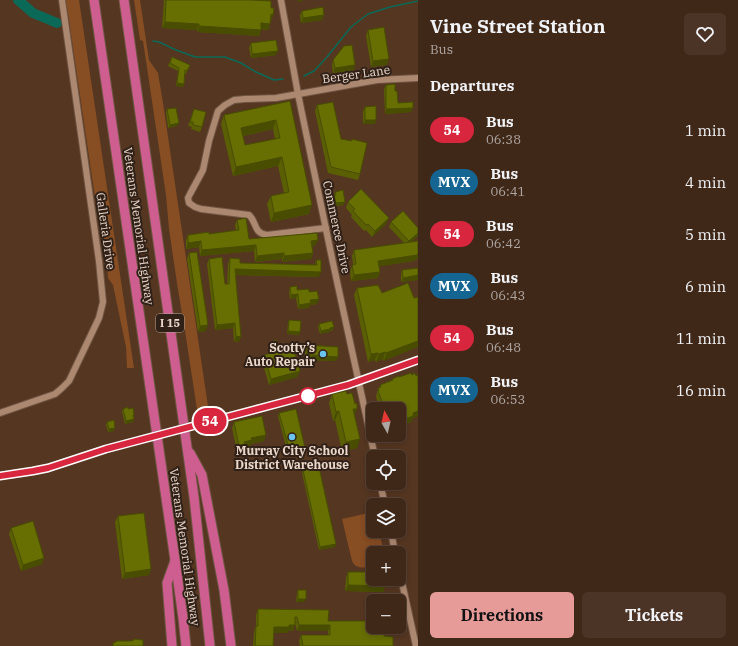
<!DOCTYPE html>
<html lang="en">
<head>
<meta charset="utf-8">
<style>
	body { margin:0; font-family:"IBM Plex Serif",serif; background:#4b3426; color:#f1f3f6; height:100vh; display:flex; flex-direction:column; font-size:15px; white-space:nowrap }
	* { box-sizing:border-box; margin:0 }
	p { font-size:13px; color:#aea6a2 }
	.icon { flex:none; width:22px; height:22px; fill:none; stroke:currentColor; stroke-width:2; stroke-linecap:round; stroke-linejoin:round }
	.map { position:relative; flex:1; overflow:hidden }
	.drawer { display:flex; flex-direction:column; background:#402819; width:320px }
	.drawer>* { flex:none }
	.badge { padding:0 8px; border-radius:13px; font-size:14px; line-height:26px }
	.needle { width:26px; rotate:352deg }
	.controls { position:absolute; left:366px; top:402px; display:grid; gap:8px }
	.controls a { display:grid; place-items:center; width:40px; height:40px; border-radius:6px; background:#402819; box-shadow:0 2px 6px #0003,0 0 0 1px #594438; font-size:20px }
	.map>.badge { position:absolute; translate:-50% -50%; box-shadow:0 0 0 2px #fff }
	h2 { padding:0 12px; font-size:15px; line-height:36px }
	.round { display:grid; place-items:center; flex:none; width:42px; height:42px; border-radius:6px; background:#4b3426 }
	.overview { display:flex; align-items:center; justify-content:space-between; height:68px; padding:0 12px }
	h1 { font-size:19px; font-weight:700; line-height:30px }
	.primary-button { display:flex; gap:8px; margin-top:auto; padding:8px 12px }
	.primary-button a { flex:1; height:46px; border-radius:6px; background:#e69b98; color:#111; font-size:16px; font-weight:700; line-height:46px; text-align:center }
	.primary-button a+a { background:#4b3426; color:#f1f3f6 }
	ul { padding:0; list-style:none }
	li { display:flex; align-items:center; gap:12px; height:52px; padding:0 12px }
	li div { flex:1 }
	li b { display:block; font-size:15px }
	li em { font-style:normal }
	li .badge { min-width:44px; font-weight:700; text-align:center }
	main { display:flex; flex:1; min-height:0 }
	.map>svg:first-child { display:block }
	.green { fill:#874d23 }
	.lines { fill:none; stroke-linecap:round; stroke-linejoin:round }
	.stream { stroke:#0a6a57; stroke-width:1.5 }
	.river { stroke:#0a6a57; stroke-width:10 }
	.minor-casing { stroke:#6f5542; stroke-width:8 }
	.highway-casing { stroke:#6f5542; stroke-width:11 }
	.minor { stroke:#ad8871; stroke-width:6 }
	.highway { stroke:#ce5d90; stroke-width:9 }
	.minor-bridge-casing { stroke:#6f5542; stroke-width:8; stroke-linecap:butt }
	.minor-bridge { stroke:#ad8871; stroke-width:6 }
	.wall { fill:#595f02; fill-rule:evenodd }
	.shaded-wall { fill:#484d01 }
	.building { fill:#676e02; stroke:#484d01; fill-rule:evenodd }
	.line-casing { stroke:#fff; stroke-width:9 }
	.line { stroke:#d7263d; stroke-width:6 }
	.poi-dot { fill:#6bc3f2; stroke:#302118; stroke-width:1.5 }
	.stop-dot { fill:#fff; stroke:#d7263d; stroke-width:2 }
	.labels { text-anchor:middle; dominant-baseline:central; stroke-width:4; stroke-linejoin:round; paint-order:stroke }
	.shield { fill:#302118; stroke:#b4a195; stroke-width:1 }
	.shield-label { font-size:11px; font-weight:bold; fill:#ecd8cb }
	.street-label { font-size:12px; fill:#ecd8cb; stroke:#302118 }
	.poi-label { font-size:12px; font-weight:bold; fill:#ecd8cb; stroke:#302118; text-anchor:end }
</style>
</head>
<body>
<main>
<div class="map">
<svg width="418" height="646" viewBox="0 0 418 646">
	<rect width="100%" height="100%" fill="#553621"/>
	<!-- green -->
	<g class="green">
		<path d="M 66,0 L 79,0 L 134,368 L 127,368 L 126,347 L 113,285 L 108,278 L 106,245 L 101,238 Z"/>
		<path d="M 134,0 L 140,0 L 149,60 L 158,73 L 163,103 L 209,413 L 198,416 L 185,331 L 178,290 L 169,229 L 166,195 L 143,41 L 140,40 Z"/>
		<path d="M 373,512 L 373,531 L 379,531 L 384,553 L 373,553 L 373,567 C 365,567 356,570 352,561 L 342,519 Z"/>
	</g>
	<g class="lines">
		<!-- stream -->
		<g class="stream">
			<path d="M 153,41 L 159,42 L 176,50 L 195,57 L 225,57 L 241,63 L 256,72 L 274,80 L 283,79"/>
			<path d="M 304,76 L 314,71 L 327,57 L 351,27 L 368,14 L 390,7 L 418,1"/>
		</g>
		<!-- river -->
		<path class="river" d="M 18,0 L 33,13 L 57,23"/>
		<defs>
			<g id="minor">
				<path d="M 281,0 L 298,94 L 333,263 L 375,457"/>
				<path d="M 326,228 L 267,235 C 253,233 257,222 249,215 L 201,209 L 195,207 L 189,203 L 188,198 L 190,194 L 203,170 L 209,141 L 218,111 L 225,105 L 234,100 L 245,99 L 276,98 L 377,80 L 418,78"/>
				<path d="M 0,413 L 55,394 L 62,388 L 69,381 L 99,318 L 103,302 L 99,261 L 62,0"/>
				<path d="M 213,420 L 348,385 L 418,360"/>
				<path d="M 0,476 L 33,471 L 48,468 L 105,449 L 134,441"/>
				<path d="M 380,483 L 385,505"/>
				<path d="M 391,531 L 395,553"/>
				<path d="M 399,569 L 416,646"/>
			</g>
			<g id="highway">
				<path d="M 94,0 L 175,560 L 183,618 L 186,646"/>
				<path d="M 124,0 L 194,497 L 210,646"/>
				<path d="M 190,453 L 202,475 L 224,590 L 231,646"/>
				<path d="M 172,646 L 167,583 L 175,561"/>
			</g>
		</defs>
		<!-- minor casing -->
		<use href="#minor" class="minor-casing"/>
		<!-- highway casing -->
		<use href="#highway" class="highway-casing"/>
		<!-- minor -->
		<use href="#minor" class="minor"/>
		<!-- highway -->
		<use href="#highway" class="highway"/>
		<defs>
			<path id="minor-bridge" d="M 134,441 L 213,420"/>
		</defs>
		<!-- minor-bridge casing -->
		<use href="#minor-bridge" class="minor-bridge-casing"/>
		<!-- minor-bridge -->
		<use href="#minor-bridge" class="minor-bridge"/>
	</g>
	<!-- wall -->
	<g class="wall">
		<path d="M 164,0 L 251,0 L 271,8 L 273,15 L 271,21 L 270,20 L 270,24 L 268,30 L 261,29 L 259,36 L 197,32 L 197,30 L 162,28 Z"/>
		<path d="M 302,11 L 324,15 L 322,20 L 301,23 L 300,15 Z"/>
		<path d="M 368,30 L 387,65 L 371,67 L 366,36 Z"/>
		<path d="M 251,43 L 276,55 L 251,58 L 249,48 Z"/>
		<path d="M 172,57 L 190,65 L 186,74 L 185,74 L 184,84 L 183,87 L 176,86 L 178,71 L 168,66 Z"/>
		<path d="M 333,60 L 354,70 L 333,73 L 332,65 Z"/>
		<path d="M 386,85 L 395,91 L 398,103 L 411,112 L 385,114 L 384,89 Z"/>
		<path d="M 290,101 L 309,214 L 271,222 L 267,204 L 271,196 L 284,193 L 278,166 L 233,176 L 221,124 L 224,115 ZM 273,129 L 275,139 L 245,145 L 243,136 Z"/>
		<path d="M 317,105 L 341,139 L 351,141 L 352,139 L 360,174 L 358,180 L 328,173 L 315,111 Z"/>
		<path d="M 365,107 L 375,124 L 363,124 L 363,111 Z"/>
		<path d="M 167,109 L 177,126 L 168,128 L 166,112 Z"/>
		<path d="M 194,109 L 202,127 L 200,132 L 191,129 L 192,127 L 188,126 Z"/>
		<path d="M 335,192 L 344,205 L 335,206 L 333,198 Z"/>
		<path d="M 348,202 L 386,224 L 372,237 L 366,230 L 364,231 L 351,217 L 352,215 L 346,208 Z"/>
		<path d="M 237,220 L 249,239 L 315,246 L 312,246 L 313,253 L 311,259 L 282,262 L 282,259 L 255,262 L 254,251 L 200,256 L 199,247 L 186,249 L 186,240 L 188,235 L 209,234 L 236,231 L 235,225 Z"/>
		<path d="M 391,222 L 418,236 L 411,242 L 418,241 L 418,258 L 414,261 L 379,266 L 378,278 L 351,281 L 350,271 L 353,264 L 352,256 L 354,250 L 404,243 L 389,227 Z"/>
		<path d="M 189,253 L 206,331 L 198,332 L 187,259 Z"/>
		<path d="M 230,258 L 240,263 L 315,265 L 316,260 L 319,277 L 235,275 L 239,342 L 234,342 L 233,328 L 215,330 L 207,264 L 209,259 L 225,284 L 227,284 L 228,264 Z"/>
		<path d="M 418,268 L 418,280 L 401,282 L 401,274 L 402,270 Z"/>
		<path d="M 290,287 L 297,290 L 309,292 L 317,304 L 310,305 L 309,308 L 298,309 L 296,298 L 290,299 L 289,292 Z"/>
		<path d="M 357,288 L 382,293 L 414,298 L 384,361 L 383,359 L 376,362 L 375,360 L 368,362 L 354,295 Z"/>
		<path d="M 289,320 L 299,335 L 287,334 L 288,323 Z"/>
		<path d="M 319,324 L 333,330 L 330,331 L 329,332 L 320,334 L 318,327 Z"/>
		<path d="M 272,342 L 284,353 L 300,371 L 297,377 L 269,385 L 262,361 L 264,355 L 271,353 L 270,348 Z"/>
		<path d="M 307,345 L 336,361 L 310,360 L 310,356 L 305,356 L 305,349 Z"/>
		<path d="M 392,379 L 412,419 L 411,422 L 405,424 L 404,422 L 399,424 L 399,409 L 380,409 L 376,397 L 378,388 L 380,387 L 380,385 L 391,381 Z"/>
		<path d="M 332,394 L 357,448 L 342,451 L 335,420 L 333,421 L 329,403 Z"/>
		<path d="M 123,409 L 128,409 L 134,415 L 133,422 L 125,424 L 122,412 Z"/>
		<path d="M 279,413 L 304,451 L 288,455 L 278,416 Z"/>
		<path d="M 107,422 L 114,431 L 108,432 L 106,425 Z"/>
		<path d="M 234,422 L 264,441 L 251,444 L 250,446 L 243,448 L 242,450 L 237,452 L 232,428 Z"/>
		<path d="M 303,470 L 335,547 L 319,550 L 302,473 Z"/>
		<path d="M 118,516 L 151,569 L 149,575 L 122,579 L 115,522 Z"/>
		<path d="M 11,528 L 44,558 L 42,564 L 21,571 L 9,534 Z"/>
		<path d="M 348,572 L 385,586 L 383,592 L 345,591 L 346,578 Z"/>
		<path d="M 298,590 L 304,602 L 296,602 L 297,593 Z"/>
		<path d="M 258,609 L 328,621 L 384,636 L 393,646 L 300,646 L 299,641 L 301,635 L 328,635 L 328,631 L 297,631 L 295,623 L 293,631 L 288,631 L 287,633 L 274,633 L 273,646 L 253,646 L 254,632 L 256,626 L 256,615 Z"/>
	</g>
	<!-- shaded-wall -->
	<g class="shaded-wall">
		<path d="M 298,0 L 305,0 L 298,2 Z"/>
		<path d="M 271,14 L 273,15 L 271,21 L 268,20 Z"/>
		<path d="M 324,15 L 322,20 L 301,23 L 303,18 Z"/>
		<path d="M 165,22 L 199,24 L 197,30 L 162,28 Z"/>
		<path d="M 261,23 L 270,24 L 268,30 L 259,29 Z"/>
		<path d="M 199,26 L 261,30 L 259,36 L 197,32 Z"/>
		<path d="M 278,51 L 276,55 L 251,58 L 252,54 Z"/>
		<path d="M 389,59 L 387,65 L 371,67 L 373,61 Z"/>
		<path d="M 355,65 L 354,70 L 333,73 L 335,68 Z"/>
		<path d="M 177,83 L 184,84 L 183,87 L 176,86 Z"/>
		<path d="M 413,108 L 411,112 L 385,114 L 386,109 Z"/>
		<path d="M 276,120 L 273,129 L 238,137 L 241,128 Z"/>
		<path d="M 365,120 L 376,120 L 375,124 L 363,124 Z"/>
		<path d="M 179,123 L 177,126 L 168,128 L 170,125 Z"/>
		<path d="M 282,157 L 278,166 L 233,176 L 236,167 Z"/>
		<path d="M 345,202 L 344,205 L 335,206 L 336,203 Z"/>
		<path d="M 312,205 L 309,214 L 271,222 L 274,213 Z"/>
		<path d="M 389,218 L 386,224 L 372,237 L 375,231 Z"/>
		<path d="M 418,233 L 418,236 L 407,246 L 409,241 Z"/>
		<path d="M 318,240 L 315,246 L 309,246 L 311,241 Z"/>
		<path d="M 201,241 L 199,247 L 186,249 L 188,243 Z"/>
		<path d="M 256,245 L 254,251 L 200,256 L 202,250 Z"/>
		<path d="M 284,253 L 282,259 L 255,262 L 257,256 Z"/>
		<path d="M 313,253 L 311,259 L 282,262 L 284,256 Z"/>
		<path d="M 418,254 L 418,258 L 414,261 L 376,267 L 378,261 Z"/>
		<path d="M 235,269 L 321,272 L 319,277 L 233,275 Z"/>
		<path d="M 380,272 L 378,278 L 351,281 L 354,275 Z"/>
		<path d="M 418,275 L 418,280 L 401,282 L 403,278 Z"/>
		<path d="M 298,294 L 296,298 L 290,299 L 291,295 Z"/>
		<path d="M 319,299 L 317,304 L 310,305 L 309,308 L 298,309 L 299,305 L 310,300 Z"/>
		<path d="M 235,323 L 233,328 L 215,330 L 217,325 Z"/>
		<path d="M 208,325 L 206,331 L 198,332 L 200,326 Z"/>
		<path d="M 334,327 L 333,330 L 330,331 L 329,332 L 320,334 L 321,331 Z"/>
		<path d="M 288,331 L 300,332 L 299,335 L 287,334 Z"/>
		<path d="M 236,336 L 241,337 L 239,342 L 234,342 Z"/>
		<path d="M 418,341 L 418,347 L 384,361 L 386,353 Z"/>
		<path d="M 307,352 L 312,352 L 310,356 L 305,356 Z"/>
		<path d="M 385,352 L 383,359 L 376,362 L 379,354 Z"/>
		<path d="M 378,353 L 375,360 L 368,362 L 371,354 Z"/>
		<path d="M 312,355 L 338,357 L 336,361 L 310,360 Z"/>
		<path d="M 300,371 L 297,377 L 269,385 L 271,379 Z"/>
		<path d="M 353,409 L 357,409 L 354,418 Z"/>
		<path d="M 339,411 L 335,420 L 333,421 L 336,412 Z"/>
		<path d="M 418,411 L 418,416 L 412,419 L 411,422 L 405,424 L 408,418 L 413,413 Z"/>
		<path d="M 406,416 L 404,422 L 399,424 L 399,419 Z"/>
		<path d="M 134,419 L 133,422 L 125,424 L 126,421 Z"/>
		<path d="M 115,428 L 114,431 L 108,432 L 109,429 Z"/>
		<path d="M 266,435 L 264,441 L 251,444 L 250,446 L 243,448 L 242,450 L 237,452 L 239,446 L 244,442 L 251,438 Z"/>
		<path d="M 360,439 L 357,448 L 342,451 L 346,442 Z"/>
		<path d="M 305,448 L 304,451 L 288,455 L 290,452 Z"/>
		<path d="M 336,544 L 335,547 L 319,550 L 320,547 Z"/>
		<path d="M 44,558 L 42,564 L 21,571 L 23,565 Z"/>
		<path d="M 151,569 L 149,575 L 122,579 L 125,573 Z"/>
		<path d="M 348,585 L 385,586 L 383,592 L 345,591 Z"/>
		<path d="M 298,599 L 306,599 L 304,602 L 296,602 Z"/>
		<path d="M 289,625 L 295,625 L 293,631 L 288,631 L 287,633 L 272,633 L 274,627 Z"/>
		<path d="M 299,625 L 330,625 L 328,631 L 297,631 Z"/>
	</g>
	<!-- building -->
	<g class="building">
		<path d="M 166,0 L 251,0 L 271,1 L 271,8 L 274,8 L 273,15 L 271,14 L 270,24 L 261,23 L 261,30 L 199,26 L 199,24 L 165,22 Z"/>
		<path d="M 323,7 L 324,15 L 303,18 L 302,11 Z"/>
		<path d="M 384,27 L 389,59 L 373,61 L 368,30 Z"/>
		<path d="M 276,40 L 278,51 L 252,54 L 251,43 Z"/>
		<path d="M 352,45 L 355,65 L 335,68 L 333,60 L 344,46 Z"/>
		<path d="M 172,57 L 190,65 L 187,71 L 185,70 L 184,84 L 177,83 L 179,68 L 170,63 Z"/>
		<path d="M 395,84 L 395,91 L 397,91 L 398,103 L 413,102 L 413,108 L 386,109 L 386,85 Z"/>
		<path d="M 290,101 L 312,205 L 274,213 L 271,196 L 289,192 L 282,157 L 236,167 L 224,115 ZM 276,120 L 280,138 L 245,145 L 241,128 Z"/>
		<path d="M 333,102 L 341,139 L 352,141 L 352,139 L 367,143 L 360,174 L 331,167 L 317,105 Z"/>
		<path d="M 376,106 L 376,120 L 365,120 L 365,107 Z"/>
		<path d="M 176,108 L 179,123 L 170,125 L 167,109 Z"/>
		<path d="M 194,109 L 206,112 L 202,127 L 193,125 L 193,122 L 190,122 Z"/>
		<path d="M 361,189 L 389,218 L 375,231 L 368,224 L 366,225 L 353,211 L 355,209 L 348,202 Z"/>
		<path d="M 343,190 L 345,202 L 336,203 L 334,195 L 336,195 L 335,192 Z"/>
		<path d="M 403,211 L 418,228 L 418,233 L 409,241 L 391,222 Z"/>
		<path d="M 246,218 L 249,239 L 317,233 L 318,240 L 311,241 L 313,253 L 284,256 L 284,253 L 257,256 L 256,245 L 202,250 L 201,241 L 188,243 L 188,235 L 209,232 L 209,234 L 239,230 L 237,220 Z"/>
		<path d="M 418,241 L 418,254 L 417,255 L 378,261 L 380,272 L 354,275 L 352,265 L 356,264 L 354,250 Z"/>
		<path d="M 197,252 L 208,325 L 200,326 L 189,253 Z"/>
		<path d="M 222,257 L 225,284 L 229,284 L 230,258 L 240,259 L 240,263 L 317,265 L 316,260 L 321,260 L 321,272 L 235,269 L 241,337 L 236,336 L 235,323 L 217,325 L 209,259 Z"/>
		<path d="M 418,268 L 418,275 L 403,278 L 402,270 Z"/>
		<path d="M 408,283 L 414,298 L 418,297 L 418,341 L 386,353 L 385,352 L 379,354 L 378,353 L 371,354 L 357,288 L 378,285 L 382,293 Z"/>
		<path d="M 297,286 L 297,290 L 309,289 L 309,292 L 317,291 L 319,299 L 310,300 L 311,303 L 299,305 L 298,294 L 291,295 L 290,287 Z"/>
		<path d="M 289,320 L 301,321 L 300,332 L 288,331 Z"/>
		<path d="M 332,321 L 334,327 L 330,328 L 330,329 L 321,331 L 319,324 Z"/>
		<path d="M 276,340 L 279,349 L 282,348 L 284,353 L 294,351 L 300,371 L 271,379 L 264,355 L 275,352 L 272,342 Z"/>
		<path d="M 307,345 L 338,347 L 338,357 L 312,355 L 312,352 L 307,352 Z"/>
		<path d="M 411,373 L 412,375 L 415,373 L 416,376 L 418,375 L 418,411 L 413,413 L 413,416 L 408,418 L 406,416 L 399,419 L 399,409 L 385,409 L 378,391 L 379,390 L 378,388 L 381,387 L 380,385 L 393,380 L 392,379 L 399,376 L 399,377 Z"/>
		<path d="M 346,391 L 347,394 L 352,393 L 355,404 L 357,403 L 357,409 L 353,409 L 360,439 L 346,442 L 339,411 L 336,412 L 332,394 Z"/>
		<path d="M 128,407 L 128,409 L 133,408 L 134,415 L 133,415 L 134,419 L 126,421 L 123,409 Z"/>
		<path d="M 296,409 L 305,448 L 290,452 L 279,413 Z"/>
		<path d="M 262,416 L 266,435 L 251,438 L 252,440 L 244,442 L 245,444 L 239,446 L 234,422 Z"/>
		<path d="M 114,420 L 115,428 L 109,429 L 107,422 Z"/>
		<path d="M 319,467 L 336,544 L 320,547 L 303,470 Z"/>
		<path d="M 144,513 L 151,569 L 125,573 L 118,516 Z"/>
		<path d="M 33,521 L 44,558 L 23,565 L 11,528 Z"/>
		<path d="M 348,572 L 373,572 L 373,579 L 385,579 L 385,586 L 348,585 Z"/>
		<rect x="298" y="590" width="8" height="9"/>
		<path d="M 258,609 L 329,610 L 328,621 L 373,621 L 373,627 L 384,627 L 384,636 L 393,637 L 393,646 L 303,646 L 301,635 L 330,635 L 330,625 L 299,625 L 297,617 L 295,617 L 295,625 L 289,625 L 289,627 L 274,627 L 273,646 L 255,646 L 256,626 L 258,626 Z"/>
		<path d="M 134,639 L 143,640 L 143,646 L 113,646 L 113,643 L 116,642 L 116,641 L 131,641 L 134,640 Z"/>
	</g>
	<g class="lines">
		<defs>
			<path id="line" d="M 0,476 L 33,471 L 48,468 L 106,449 L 348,385 L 418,360"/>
		</defs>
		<!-- line casing -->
		<use href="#line" class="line-casing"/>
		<!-- line -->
		<use href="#line" class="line"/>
	</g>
	<!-- markers -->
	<g class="poi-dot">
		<circle cx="323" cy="354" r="4"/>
		<circle cx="292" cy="437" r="4"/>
	</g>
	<circle class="stop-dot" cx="308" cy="396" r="8"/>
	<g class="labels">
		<!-- shield labels -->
		<rect class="shield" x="156" y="314" width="28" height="18" rx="3"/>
		<g class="shield-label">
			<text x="170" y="323">I 15</text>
		</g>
		<!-- street labels -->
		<g class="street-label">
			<text transform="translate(356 74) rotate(-8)">Berger Lane</text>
			<text transform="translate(139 226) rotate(82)">Veterans Memorial Highway</text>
			<text transform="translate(337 227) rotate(78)">Commerce Drive</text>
			<text transform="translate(106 231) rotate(82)">Galleria Drive</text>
			<text transform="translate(185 547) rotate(82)">Veterans Memorial Highway</text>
		</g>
		<!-- poi labels -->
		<g class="poi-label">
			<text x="315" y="347">Scotty’s<tspan x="315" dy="14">Auto Repair</tspan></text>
			<text x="292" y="450" text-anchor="middle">Murray City School<tspan x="292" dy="14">District Warehouse</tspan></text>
		</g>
	</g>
</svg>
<div class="controls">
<a><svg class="needle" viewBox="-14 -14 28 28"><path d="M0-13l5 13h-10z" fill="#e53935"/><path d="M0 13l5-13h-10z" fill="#aea6a2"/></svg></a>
<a><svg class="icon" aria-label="locate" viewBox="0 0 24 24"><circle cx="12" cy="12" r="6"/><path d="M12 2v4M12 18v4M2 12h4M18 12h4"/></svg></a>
<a><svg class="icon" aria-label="layers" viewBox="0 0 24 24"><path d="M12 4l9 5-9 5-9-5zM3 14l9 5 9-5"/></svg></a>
<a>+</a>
<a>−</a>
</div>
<b class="badge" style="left:210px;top:421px;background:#d7263d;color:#fff">54</b>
</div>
<section class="drawer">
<div class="overview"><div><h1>Vine Street Station</h1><p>Bus</p></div><a class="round"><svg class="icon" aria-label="heart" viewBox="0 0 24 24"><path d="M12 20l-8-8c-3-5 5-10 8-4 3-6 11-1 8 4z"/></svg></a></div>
<h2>Departures</h2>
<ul>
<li><span class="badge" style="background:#d7263d;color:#fff">54</span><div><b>Bus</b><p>06:38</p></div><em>1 min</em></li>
<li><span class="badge" style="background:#156593;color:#fff">MVX</span><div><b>Bus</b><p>06:41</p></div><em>4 min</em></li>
<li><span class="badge" style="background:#d7263d;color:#fff">54</span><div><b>Bus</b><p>06:42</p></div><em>5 min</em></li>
<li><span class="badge" style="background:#156593;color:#fff">MVX</span><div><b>Bus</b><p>06:43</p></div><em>6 min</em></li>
<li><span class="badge" style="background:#d7263d;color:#fff">54</span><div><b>Bus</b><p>06:48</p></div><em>11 min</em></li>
<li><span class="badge" style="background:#156593;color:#fff">MVX</span><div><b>Bus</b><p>06:53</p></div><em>16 min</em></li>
</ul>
<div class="primary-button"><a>Directions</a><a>Tickets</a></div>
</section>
</main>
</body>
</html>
